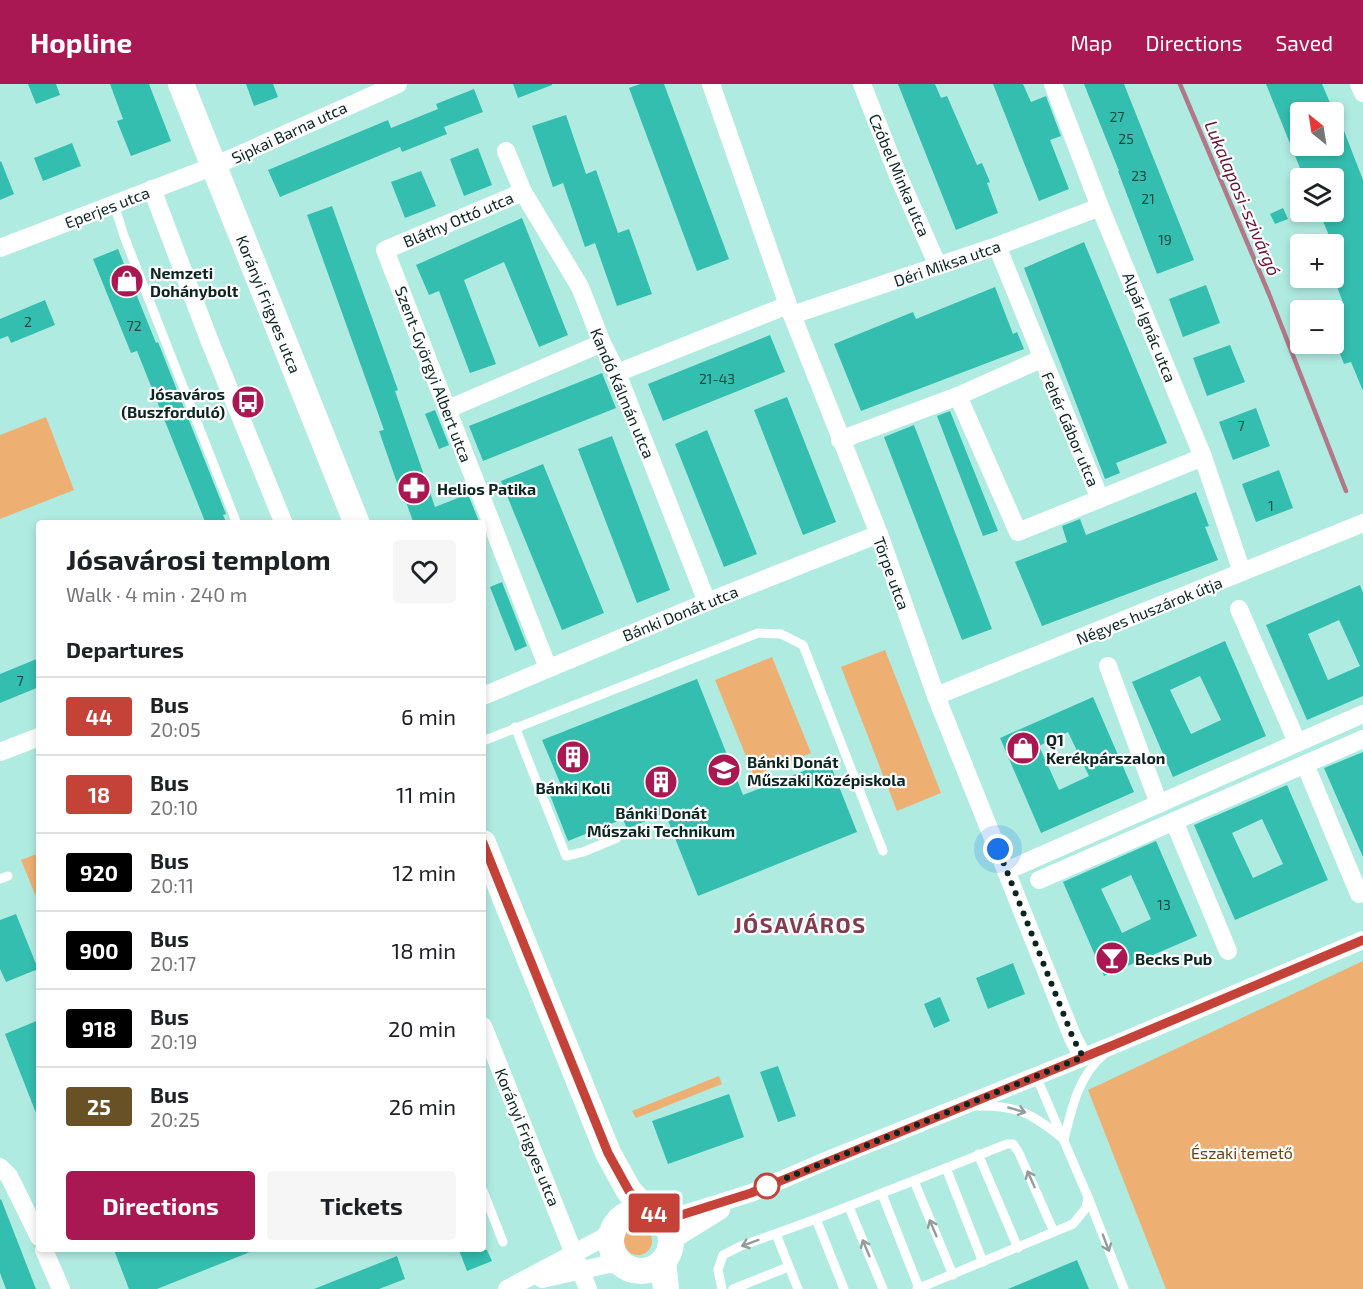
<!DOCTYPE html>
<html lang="en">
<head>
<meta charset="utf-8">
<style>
	body { margin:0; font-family:"Exo 2",sans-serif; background:#f6f6f6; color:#202124; height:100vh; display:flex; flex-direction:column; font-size:22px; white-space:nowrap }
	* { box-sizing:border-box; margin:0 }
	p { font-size:20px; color:#757577 }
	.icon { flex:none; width:33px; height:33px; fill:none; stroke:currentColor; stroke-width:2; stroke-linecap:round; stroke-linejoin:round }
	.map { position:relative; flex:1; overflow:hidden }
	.sheet { position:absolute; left:36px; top:436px; width:450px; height:732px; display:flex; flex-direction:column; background:#fff; border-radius:6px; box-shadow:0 3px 9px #0003 }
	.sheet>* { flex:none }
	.badge { padding:0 12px; border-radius:4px; font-size:21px; line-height:39px }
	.needle { width:39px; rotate:330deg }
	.controls { position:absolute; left:1290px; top:18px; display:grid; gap:12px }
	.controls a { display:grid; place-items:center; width:54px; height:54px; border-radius:6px; background:#fff; box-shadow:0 3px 9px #0003; font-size:30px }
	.you { position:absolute; width:30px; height:30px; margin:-15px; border:4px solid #fff; border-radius:50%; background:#1a73e8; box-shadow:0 0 0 9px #1a73e833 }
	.map>.badge { position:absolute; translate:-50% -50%; box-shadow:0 0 0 3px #fff }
	h2 { padding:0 30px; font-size:22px; line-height:54px }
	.round { display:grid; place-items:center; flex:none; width:63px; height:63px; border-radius:6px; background:#f6f6f6 }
	.summary { display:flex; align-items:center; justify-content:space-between; height:102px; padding:0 30px }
	h1 { font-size:28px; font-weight:700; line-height:45px }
	.button { display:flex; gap:12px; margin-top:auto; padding:12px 30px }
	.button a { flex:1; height:69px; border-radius:6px; background:#a91852; color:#fff; font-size:24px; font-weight:700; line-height:69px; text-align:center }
	.button a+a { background:#f6f6f6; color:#202124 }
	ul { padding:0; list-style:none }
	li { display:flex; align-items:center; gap:18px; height:78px; padding:0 30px; border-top:2px solid #e0e0e0 }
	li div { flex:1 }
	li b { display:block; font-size:22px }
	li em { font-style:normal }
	li .badge { min-width:66px; font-weight:700; text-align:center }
	header { display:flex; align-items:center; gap:36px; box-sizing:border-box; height:84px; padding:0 30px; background:#a91852; color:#fff }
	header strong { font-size:28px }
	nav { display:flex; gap:33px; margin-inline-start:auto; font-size:21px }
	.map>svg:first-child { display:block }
	.green { fill:#eeaf73 }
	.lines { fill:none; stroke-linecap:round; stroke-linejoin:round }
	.stream { stroke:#b37887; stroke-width:4.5 }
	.building { fill:#34beaf; fill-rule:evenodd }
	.lane { stroke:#fff; stroke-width:9 }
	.street { stroke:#fff; stroke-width:18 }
	.secondary { stroke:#fff; stroke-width:26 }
	.oneway { stroke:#929d9b }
	.line-casing { stroke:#fff; stroke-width:14 }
	.line { stroke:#c54239; stroke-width:9 }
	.walk { stroke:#0c2521; stroke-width:6; stroke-dasharray:0 10.8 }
	.stop-dot { fill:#fff; stroke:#c54239; stroke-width:3 }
	.labels { text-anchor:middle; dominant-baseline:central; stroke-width:4.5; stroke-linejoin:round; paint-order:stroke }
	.number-label { font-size:14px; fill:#164b44 }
	.street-label { font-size:16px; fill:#0c2521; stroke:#fefefe }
	.poi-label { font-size:16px; font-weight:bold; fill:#0c2521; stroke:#fefefe; text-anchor:start }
	.park-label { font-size:16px; fill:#6d410c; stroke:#fefefe }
	.water-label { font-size:18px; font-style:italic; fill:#681533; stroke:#fefefe }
	.district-label { font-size:22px; font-weight:bold; letter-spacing:1.5px; fill:#823b4f; stroke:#fefefe }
</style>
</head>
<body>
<header>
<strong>Hopline</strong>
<nav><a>Map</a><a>Directions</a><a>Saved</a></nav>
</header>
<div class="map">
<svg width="1363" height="1205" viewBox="0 0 1363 1205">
	<rect width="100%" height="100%" fill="#b0ebe2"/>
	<!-- green -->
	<g class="green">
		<path d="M 46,333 L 74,406 L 0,435 L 0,351 Z"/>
		<path d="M 885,566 L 941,709 L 897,727 L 841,583 Z"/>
		<path d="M 772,573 L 811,669 L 754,692 L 715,596 Z"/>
		<path d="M 39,769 L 39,820 L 21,776 Z"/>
		<path d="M 1363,877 L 1363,1205 L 1166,1205 L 1088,1006 Z"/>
		<path d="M 719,992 L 722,1000 L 636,1034 L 632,1027 Z"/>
		<circle cx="638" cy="1157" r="14"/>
	</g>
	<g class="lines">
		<!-- stream -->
		<path class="stream" d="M 1180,0 L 1269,210 L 1346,407"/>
	</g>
	<!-- building -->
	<g class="building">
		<path d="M 28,0 L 56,0 L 60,11 L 36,20 Z"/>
		<path d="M 110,0 L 149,0 L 171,57 L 131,72 L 117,37 L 123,35 Z"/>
		<path d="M 246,0 L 273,0 L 278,13 L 254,22 Z"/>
		<path d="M 513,0 L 552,0 L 552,1 L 518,14 Z"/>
		<path d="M 640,0 L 664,0 L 729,175 L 697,187 L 629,4 Z"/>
		<path d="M 898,0 L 935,0 L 941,14 L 947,12 L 977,81 L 982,79 L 990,98 L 987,99 L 998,129 L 956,146 Z"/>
		<path d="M 993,0 L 1023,0 L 1031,18 L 1046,12 L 1061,52 L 1050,56 L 1069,105 L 1039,117 Z"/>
		<path d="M 1084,0 L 1124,0 L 1194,176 L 1157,190 L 1118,87 L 1119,87 Z"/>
		<path d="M 1266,0 L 1322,0 L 1334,28 L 1334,21 L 1363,96 L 1363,307 L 1351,278 L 1344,280 L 1334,255 L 1334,226 L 1344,221 L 1334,195 L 1334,175 L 1338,173 L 1320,130 L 1334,128 L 1334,94 L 1304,94 ZM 1300,28 L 1334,28 L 1334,62 L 1300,62 Z"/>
		<path d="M 474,5 L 483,28 L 444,43 L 447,50 L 402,68 L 400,63 L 280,113 L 268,86 L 388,36 L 391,44 L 438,25 L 436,20 Z"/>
		<path d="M 566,31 L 586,90 L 596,86 L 618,149 L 629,145 L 652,210 L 617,222 L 595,159 L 585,163 L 563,99 L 553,103 L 532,42 Z"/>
		<path d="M 72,59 L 81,82 L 43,97 L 34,74 Z"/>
		<path d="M 478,64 L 492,101 L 464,112 L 450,75 Z"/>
		<path d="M 1,77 L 14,110 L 0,116 L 0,78 Z"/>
		<path d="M 421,87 L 436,122 L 405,134 L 391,98 Z"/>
		<path d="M 332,122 L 398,306 L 395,307 L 435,423 L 468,410 L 480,440 L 414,440 L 406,418 L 404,419 L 379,347 L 384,346 L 307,131 Z"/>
		<path d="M 1283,124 L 1288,135 L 1275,140 L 1270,130 Z"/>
		<path d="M 522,134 L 568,251 L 539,263 L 504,178 L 464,196 L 496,280 L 470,289 L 439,207 L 429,211 L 416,181 Z"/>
		<path d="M 1084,158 L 1167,359 L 1116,379 L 1120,389 L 1105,395 L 1024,184 Z"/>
		<path d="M 118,165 L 156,259 L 158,258 L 226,430 L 223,431 L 227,440 L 206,440 L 137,267 L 131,269 L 93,175 Z"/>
		<path d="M 1206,201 L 1220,239 L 1183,253 L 1169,215 Z"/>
		<path d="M 995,203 L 1013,250 L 1017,248 L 1024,265 L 861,327 L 834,260 L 913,228 L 916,235 Z"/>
		<path d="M 45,216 L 55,241 L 11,259 L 8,252 L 0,255 L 0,235 Z"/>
		<path d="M 770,251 L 785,288 L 663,337 L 648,300 Z"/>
		<path d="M 1230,261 L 1245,298 L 1207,312 L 1193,274 Z"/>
		<path d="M 602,289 L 616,324 L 483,377 L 469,342 Z"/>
		<path d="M 787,313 L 836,438 L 803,451 L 754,326 Z"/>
		<path d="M 1256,324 L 1270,362 L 1233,376 L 1219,338 Z"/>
		<path d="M 435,326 L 449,361 L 439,365 L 425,330 Z"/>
		<path d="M 950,327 L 998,447 L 983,452 L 937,332 Z"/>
		<path d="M 914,341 L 992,545 L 962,556 L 884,353 Z"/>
		<path d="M 707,346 L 757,470 L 724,483 L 675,360 Z"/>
		<path d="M 612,352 L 670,506 L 637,519 L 578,365 Z"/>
		<path d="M 543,380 L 604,529 L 562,546 L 501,397 Z"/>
		<path d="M 1279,386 L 1293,424 L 1256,438 L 1242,400 Z"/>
		<path d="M 1196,408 L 1209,442 L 1205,443 L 1218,476 L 1042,542 L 1015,478 L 1067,458 L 1062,442 L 1080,435 L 1086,451 Z"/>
		<path d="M 502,498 L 527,562 L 515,567 L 490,503 Z"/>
		<path d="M 1360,501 L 1363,509 L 1363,612 L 1307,636 L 1266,541 ZM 1339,536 L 1360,582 L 1328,596 L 1308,550 Z"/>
		<path d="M 1225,557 L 1266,652 L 1173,693 L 1132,598 ZM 1200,592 L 1221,636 L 1191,650 L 1170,606 Z"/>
		<path d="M 39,574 L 39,603 L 0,619 L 0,590 Z"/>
		<path d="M 697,595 L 743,711 L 829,677 L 857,748 L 698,812 L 665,729 L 627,745 L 623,735 L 568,757 L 550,711 L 563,706 L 542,656 Z"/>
		<path d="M 1093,613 L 1134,708 L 1041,749 L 1000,654 ZM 1068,648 L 1089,692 L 1059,706 L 1039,662 Z"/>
		<path d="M 1363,668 L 1363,773 L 1324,684 Z"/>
		<path d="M 1287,701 L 1328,796 L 1235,836 L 1194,741 ZM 1262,735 L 1283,780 L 1253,794 L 1232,749 Z"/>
		<path d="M 1156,757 L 1197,852 L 1104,892 L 1063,798 ZM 1131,791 L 1151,835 L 1122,849 L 1101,805 Z"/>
		<path d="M 16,830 L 38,885 L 6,898 L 0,885 L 0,836 Z"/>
		<path d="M 1013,879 L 1025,910 L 988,925 L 976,894 Z"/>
		<path d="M 940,913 L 950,937 L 934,944 L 924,920 Z"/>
		<path d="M 39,936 L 39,1034 L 38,1034 L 5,950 Z"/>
		<path d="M 778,982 L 796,1032 L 778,1038 L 760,988 Z"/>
		<path d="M 729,1010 L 744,1053 L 668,1080 L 652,1037 Z"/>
		<path d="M 0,1116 L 1,1115 L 36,1205 L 6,1205 L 0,1189 Z"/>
		<path d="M 114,1166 L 255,1166 L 157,1205 L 129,1205 Z"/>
		<path d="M 459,1166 L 487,1166 L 492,1177 L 467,1187 Z"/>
		<path d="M 397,1172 L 405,1195 L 379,1205 L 314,1205 Z"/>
		<path d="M 1077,1176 L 1089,1205 L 1008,1205 Z"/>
	</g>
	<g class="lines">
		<!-- lane -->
		<g class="lane">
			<path d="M 114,120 L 124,152 L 237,440"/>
			<path d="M 515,643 L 566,772 L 583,768 L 617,754"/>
			<path d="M 483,657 L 758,549 L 781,550 L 803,561 L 883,767"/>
			<path d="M 0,795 L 8,792"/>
			<path d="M 1036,992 L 1088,1113 L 1124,1205"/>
			<path d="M 976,1022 C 1015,1021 1030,1028 1061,1053"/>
			<path d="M 1064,1056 C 1072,1023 1078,993 1104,970"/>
			<path d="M 978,1070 L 1018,1164"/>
			<path d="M 946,1084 L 983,1178"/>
			<path d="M 914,1097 L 953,1191"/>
			<path d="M 483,1107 L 503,1158"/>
			<path d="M 882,1110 L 919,1204"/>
			<path d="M 849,1123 L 883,1205"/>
			<path d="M 816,1135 L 844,1205"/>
			<path d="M 776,1150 L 798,1205"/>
			<path d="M 722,1205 L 718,1186 L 723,1171 L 741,1162 L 816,1135 L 1007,1060 L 1013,1060 L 1019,1069 L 1054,1148"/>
			<path d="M 733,1205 L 788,1183"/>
			<path d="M 917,1205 L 1073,1140 L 1086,1124 L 1088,1113"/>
		</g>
		<!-- street -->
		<g class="street">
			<path d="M 711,0 L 788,221 L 879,450 L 936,612 L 1073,954 L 1083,973"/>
			<path d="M 862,0 L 897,89 L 938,182"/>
			<path d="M 1053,0 L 1100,123 L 1203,373 L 1242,488"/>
			<path d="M 1359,0 L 1363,9"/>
			<path d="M 506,67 L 523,108 L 580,203 L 602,259 L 617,289 L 707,518"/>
			<path d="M 152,105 L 210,258 L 284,440"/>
			<path d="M 523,108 L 385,166 L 548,584"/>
			<path d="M 997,162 L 1100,415"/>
			<path d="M 0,164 L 214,82 L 398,0"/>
			<path d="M 792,231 L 997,162 L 1100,123"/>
			<path d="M 617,289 L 788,221"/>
			<path d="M 958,312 L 1018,448 L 1203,373"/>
			<path d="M 448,325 L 602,259"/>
			<path d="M 840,356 L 958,312 L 1041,275"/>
			<path d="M 1239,525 L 1297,658"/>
			<path d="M 1108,582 L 1159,720"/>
			<path d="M 483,612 L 707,518 L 879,450"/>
			<path d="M 936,612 L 1363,439"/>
			<path d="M 0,668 L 39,653"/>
			<path d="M 1305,680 L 1359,810"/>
			<path d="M 1174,737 L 1228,867"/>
			<path d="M 1006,787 L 1363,630"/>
			<path d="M 1039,796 L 1363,655"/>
			<path d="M 483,942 L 588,1205"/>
			<path d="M 0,1083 L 9,1092 L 39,1153"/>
			<path d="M 660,1132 L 681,1131 L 751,1109 L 828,1076 L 1116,960 L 1363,856"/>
			<path d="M 671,1157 L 721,1126"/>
			<path d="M 44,1166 L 61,1205"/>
			<path d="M 542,1195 L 609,1180 L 622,1181"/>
			<path d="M 507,1205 L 603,1154 L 615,1140"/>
		</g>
		<!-- secondary -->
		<g class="secondary">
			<path d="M 181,0 L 357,440"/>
			<path d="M 483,759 L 608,1069 L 629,1107 L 648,1127"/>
			<circle cx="641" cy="1157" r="30"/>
			<path d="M 663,1178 L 666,1205"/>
		</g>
	</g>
	<!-- one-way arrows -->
	<defs><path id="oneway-shaft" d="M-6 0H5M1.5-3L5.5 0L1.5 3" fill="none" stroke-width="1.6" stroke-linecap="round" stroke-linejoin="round" transform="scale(1.5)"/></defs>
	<g class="oneway">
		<use href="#oneway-shaft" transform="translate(1017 1026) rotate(16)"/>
		<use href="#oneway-shaft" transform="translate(1031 1095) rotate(-114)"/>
		<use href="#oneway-shaft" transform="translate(933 1144) rotate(-113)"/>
		<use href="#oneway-shaft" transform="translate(750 1159) rotate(160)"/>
		<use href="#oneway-shaft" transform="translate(1106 1159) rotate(69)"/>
		<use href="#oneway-shaft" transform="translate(866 1164) rotate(-113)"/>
	</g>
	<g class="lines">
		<defs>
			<path id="line" d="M 483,759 L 608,1069 L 629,1107 L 648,1127 L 660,1132 L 681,1131 L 751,1109 L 1116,960 L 1363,856"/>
		</defs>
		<!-- line casing -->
		<use href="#line" class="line-casing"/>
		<!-- line -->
		<use href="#line" class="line"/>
		<!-- walk -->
		<path class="walk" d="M 767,1102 L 1083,973 L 1073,954 L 998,765"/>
	</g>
	<!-- icons -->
	<defs>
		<symbol id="shop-disc" viewBox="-11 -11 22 22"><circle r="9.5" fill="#a91852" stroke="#fefefe"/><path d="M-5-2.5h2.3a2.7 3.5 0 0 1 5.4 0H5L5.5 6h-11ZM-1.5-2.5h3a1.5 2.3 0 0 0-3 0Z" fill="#fff"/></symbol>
		<symbol id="bus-disc" viewBox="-11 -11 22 22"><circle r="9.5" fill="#a91852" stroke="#fefefe"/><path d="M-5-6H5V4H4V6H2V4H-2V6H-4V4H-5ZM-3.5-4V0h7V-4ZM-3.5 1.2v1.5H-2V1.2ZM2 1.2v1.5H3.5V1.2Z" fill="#fff"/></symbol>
		<symbol id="pharmacy-disc" viewBox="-11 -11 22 22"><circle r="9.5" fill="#a91852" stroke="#fefefe"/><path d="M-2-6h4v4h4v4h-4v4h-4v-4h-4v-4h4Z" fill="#fff"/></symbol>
		<symbol id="building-disc" viewBox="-11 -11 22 22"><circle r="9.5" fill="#a91852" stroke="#fefefe"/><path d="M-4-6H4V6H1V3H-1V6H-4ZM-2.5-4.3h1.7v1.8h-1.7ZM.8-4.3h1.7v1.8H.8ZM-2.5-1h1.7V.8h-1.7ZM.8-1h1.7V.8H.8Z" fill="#fff"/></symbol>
		<symbol id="school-disc" viewBox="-11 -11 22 22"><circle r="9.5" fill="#a91852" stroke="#fefefe"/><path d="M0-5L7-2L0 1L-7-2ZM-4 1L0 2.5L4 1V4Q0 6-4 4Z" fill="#fff"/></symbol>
		<symbol id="bar-disc" viewBox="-11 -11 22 22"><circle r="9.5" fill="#a91852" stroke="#fefefe"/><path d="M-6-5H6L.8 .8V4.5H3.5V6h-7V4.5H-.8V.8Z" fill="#fff"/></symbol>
	</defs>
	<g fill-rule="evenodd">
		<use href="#shop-disc" x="108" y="178" width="38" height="38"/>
		<use href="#bus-disc" x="229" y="299" width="38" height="38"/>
		<use href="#pharmacy-disc" x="395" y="385" width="38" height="38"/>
		<use href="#shop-disc" x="1004" y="645" width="38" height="38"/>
		<use href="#building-disc" x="554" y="654" width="38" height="38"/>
		<use href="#school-disc" x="705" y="667" width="38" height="38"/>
		<use href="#building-disc" x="642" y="679" width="38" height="38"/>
		<use href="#bar-disc" x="1093" y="855" width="38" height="38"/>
	</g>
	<!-- markers -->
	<circle class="stop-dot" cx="767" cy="1102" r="12"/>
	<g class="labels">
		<!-- number labels -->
		<g class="number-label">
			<text x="1117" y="32">27</text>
			<text x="1126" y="54">25</text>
			<text x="1139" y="91">23</text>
			<text x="1148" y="114">21</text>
			<text x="1165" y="155">19</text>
			<text x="28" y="237">2</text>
			<text x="134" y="241">72</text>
			<text x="717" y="294">21-43</text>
			<text x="1241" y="341">7</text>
			<text x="1271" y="421">1</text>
			<text x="20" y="596">7</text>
			<text x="1164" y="820">13</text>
		</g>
		<!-- street labels -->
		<g class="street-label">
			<text transform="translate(289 48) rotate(-25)">Sipkai Barna utca</text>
			<text transform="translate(900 91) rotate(67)">Czóbel Minka utca</text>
			<text transform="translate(107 123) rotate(-21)">Eperjes utca</text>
			<text transform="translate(458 135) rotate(-23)">Bláthy Ottó utca</text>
			<text transform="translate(947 179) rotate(-19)">Déri Miksa utca</text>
			<text transform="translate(269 220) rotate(68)">Korányi Frigyes utca</text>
			<text transform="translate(1150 243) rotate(68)">Alpár Ignác utca</text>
			<text transform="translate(434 290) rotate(69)">Szent-Györgyi Albert utca</text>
			<text transform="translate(623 309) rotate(67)">Kandó Kálmán utca</text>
			<text transform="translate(1071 345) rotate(67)">Fehér Gábor utca</text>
			<text transform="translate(892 489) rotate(70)">Törpe utca</text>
			<text transform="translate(1149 526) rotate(-22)">Négyes huszárok útja</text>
			<text transform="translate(680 529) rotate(-22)">Bánki Donát utca</text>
			<text transform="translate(528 1053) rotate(68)">Korányi Frigyes utca</text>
		</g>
		<!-- poi labels -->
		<g class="poi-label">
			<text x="150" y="188">Nemzeti<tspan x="150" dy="18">Dohánybolt</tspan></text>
			<text x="225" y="309" text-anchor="end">Jósaváros<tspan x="225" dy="18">(Buszforduló)</tspan></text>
			<text x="437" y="404">Helios Patika</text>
			<text x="1046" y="655">Q1<tspan x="1046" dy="18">Kerékpárszalon</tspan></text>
			<text x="747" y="677">Bánki Donát<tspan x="747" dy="18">Műszaki Középiskola</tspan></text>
			<text x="573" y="703" text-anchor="middle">Bánki Koli</text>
			<text x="661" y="728" text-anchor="middle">Bánki Donát<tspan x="661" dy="18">Műszaki Technikum</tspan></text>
			<text x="1135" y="874">Becks Pub</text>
		</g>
		<!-- park labels -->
		<g class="park-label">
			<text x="1242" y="1068">Északi temető</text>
		</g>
		<!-- water labels -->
		<g class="water-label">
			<text transform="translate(1243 114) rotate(67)">Lukalaposi-szivárgó</text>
		</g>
		<!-- district labels -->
		<g class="district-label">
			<text x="800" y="840">JÓSAVÁROS</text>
		</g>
	</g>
</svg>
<div class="controls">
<a><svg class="needle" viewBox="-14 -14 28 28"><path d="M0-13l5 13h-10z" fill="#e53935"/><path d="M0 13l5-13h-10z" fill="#757577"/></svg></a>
<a><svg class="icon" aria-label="layers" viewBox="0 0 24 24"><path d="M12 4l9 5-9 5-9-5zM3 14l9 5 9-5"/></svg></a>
<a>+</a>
<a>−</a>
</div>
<div class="you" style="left:998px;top:765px"></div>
<b class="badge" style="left:654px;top:1129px;background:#c54239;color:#fff">44</b>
<section class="sheet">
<div class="summary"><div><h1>Jósavárosi templom</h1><p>Walk · 4 min · 240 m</p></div><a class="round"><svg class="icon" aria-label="heart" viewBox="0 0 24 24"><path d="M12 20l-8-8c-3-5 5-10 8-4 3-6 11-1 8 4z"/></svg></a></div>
<h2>Departures</h2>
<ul>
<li><span class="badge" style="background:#c54239;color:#fff">44</span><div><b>Bus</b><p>20:05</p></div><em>6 min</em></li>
<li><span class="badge" style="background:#c54239;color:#fff">18</span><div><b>Bus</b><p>20:10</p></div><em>11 min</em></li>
<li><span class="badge" style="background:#000;color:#fff">920</span><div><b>Bus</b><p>20:11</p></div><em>12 min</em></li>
<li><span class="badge" style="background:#000;color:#fff">900</span><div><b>Bus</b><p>20:17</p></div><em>18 min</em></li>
<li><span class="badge" style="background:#000;color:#fff">918</span><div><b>Bus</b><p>20:19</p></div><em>20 min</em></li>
<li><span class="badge" style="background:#685125;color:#fff">25</span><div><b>Bus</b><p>20:25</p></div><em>26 min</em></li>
</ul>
<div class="button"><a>Directions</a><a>Tickets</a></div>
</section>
</div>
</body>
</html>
